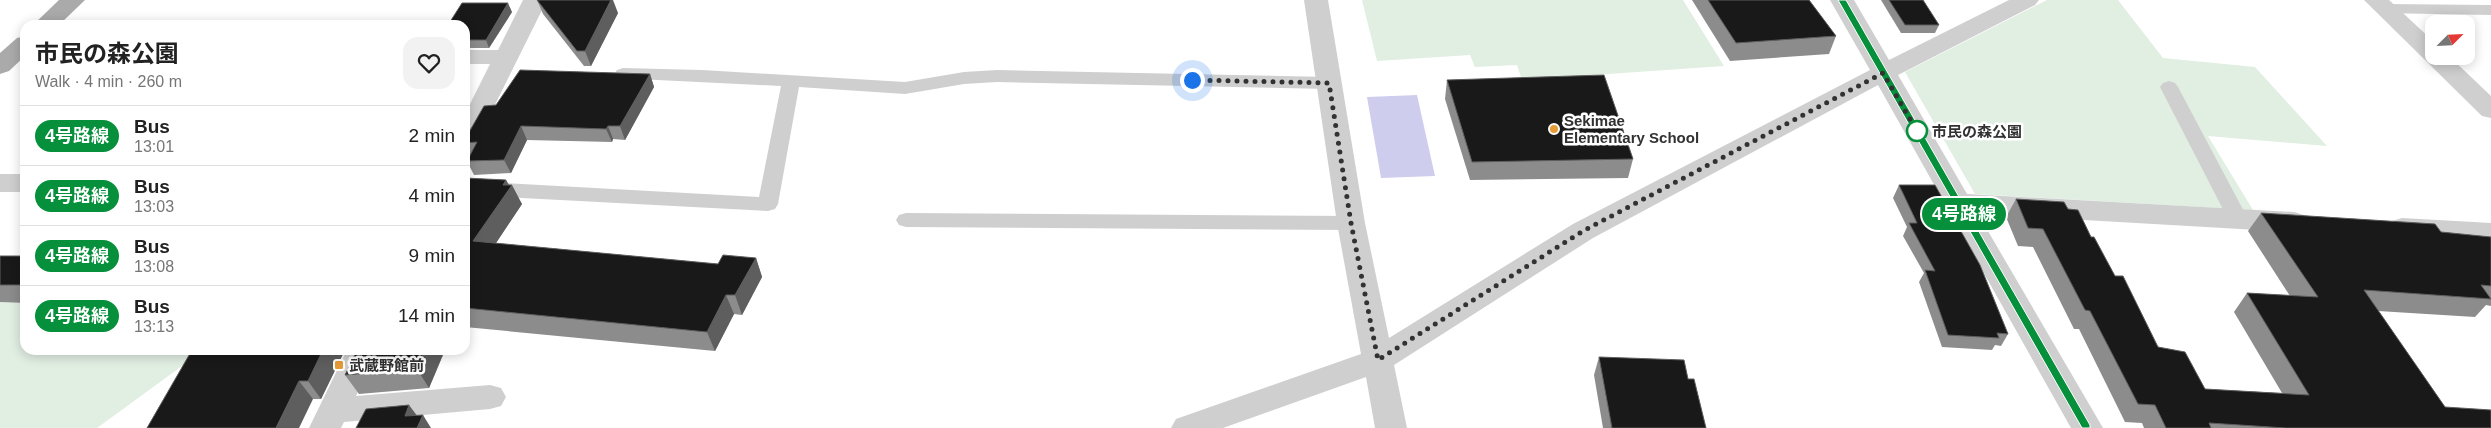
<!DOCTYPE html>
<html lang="en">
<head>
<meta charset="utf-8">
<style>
	body { margin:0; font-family:Helvetica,"Noto Sans JP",sans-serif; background:#f2f2f2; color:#222; height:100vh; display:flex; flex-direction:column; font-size:19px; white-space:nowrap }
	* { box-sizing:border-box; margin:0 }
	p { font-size:16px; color:#767676 }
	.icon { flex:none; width:28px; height:28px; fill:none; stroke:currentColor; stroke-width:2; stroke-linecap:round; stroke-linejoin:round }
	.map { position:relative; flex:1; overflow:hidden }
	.panel { position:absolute; left:20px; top:20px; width:450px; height:335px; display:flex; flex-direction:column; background:#fff; border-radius:15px; box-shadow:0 2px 12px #0003 }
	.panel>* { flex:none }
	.badge { padding:0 10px; border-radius:16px; font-size:18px; line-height:32px }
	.needle { width:32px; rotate:66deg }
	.fabs { position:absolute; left:2425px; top:15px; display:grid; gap:10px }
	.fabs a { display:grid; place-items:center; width:50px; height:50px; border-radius:10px; background:#fff; box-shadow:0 2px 12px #0003; font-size:25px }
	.you { position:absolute; width:25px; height:25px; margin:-12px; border:4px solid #fff; border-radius:50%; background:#1a73e8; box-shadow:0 0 0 8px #1a73e833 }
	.map>.badge { position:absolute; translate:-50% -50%; box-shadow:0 0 0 2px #fff }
	.round { display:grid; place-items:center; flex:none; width:52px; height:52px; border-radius:15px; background:#f2f2f2 }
	.overview { display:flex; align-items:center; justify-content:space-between; height:85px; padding:0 15px }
	h1 { font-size:24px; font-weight:700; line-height:38px }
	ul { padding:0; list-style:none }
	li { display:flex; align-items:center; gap:15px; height:60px; padding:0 15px; border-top:1px solid #e0e0e0 }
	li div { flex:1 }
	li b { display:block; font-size:19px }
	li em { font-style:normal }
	li .badge { min-width:55px; font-weight:700; text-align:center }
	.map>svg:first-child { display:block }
	.green { fill:#e1eee2 }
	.water { fill:#cfcded }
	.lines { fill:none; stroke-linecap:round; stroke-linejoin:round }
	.lane { fill:#cfcfcf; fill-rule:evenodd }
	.street { fill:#cfcfcf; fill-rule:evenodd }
	.primary { fill:#aaa; fill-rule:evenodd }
	.wall { fill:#8c8c8c }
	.shaded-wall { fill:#5e5e5e }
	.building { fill:#191919; stroke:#5e5e5e }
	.line { fill:#06903b; stroke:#fff }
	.walk { stroke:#323232; stroke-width:5; stroke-dasharray:0 9 }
	.poi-dot { fill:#e59b37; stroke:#fff; stroke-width:2 }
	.stop-dot { fill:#fff; stroke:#06903b; stroke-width:2.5 }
	.labels { text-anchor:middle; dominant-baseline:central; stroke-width:5; stroke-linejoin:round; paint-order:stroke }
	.poi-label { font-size:15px; font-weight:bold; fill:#323232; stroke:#fff; text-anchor:start }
	.stop-label { font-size:15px; font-weight:bold; fill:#323232; stroke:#fff; text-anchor:start }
</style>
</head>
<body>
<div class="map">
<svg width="2491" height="428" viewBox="0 0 2491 428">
	<rect width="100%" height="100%" fill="#fff"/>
	<!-- green -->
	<g class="green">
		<path d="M 1362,0 L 1683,0 L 1724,66 L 1522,80 L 1517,65 L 1475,67 L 1470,55 L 1377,61 Z"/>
		<path d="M 2047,0 L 2118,0 L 2163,58 L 2255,67 L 2327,146 L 2208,136 L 2253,210 L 1975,194 L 1905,72 Z"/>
		<path d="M 0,302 L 25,303 L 25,350 L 186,350 L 197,355 L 97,428 L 0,428 Z"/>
	</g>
	<!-- water -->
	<path class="water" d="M 1417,95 L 1435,176 L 1381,178 L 1367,97 Z"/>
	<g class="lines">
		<!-- lane -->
		<g class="lane">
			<path d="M 2386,4 L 2491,5 L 2491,15 L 2380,13 L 2378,9 L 2380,5 Z"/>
			<path d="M 623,68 L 702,70 L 905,82 L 964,72 L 997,70 L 1329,77 L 1335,79 L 1338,83 L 1335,87 L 1329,89 L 997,82 L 964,84 L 905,94 L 799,87 L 778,204 L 775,209 L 768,211 L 465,195 L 465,181 L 759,197 L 781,86 L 617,78 L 614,74 L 617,70 Z"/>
			<path d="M 2169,81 L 2175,83 L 2178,87 L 2248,219 L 2245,224 L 2238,226 L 2231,224 L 2228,219 L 2160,87 L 2163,83 Z"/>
			<path d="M 906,213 L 1351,216 L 1358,218 L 1361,223 L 1358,228 L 1351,230 L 906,227 L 899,225 L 896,220 L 899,215 Z"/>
		</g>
		<!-- street -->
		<g class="street">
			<path d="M 523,0 L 547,0 L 478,139 L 474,145 L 465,148 L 465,114 L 490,64 L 465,64 L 465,50 L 498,50 Z"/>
			<path d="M 1304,0 L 1328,0 L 1365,223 L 1389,338 L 1573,224 L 1870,70 L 1830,0 L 1854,0 L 1889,60 L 2009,0 L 2039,0 L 2035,5 L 1898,75 L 1967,194 L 2294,212 L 2304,215 L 2308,222 L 2304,229 L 2294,232 L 1978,214 L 2103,428 L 2071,428 L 1878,85 L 1593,238 L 1394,365 L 1407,428 L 1375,428 L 1366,377 L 1223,428 L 1171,428 L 1176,419 L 1361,354 L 1337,223 Z"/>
			<path d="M 2364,0 L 2389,0 L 2434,42 L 2434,56 L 2449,56 L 2491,96 L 2491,118 L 2482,116 Z"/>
			<rect x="0" y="174" width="25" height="18"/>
			<path d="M 2402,218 L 2491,223 L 2491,243 L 2402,238 L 2392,235 L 2388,228 L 2392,221 Z"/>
			<path d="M 347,350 L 377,350 L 356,396 L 490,385 L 501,388 L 506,397 L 501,406 L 490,409 L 344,422 L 341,428 L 309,428 Z"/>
		</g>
		<!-- primary -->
		<g class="primary">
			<path d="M 59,0 L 85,0 L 59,25 L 33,25 Z"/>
			<path d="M 25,36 L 25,56 L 9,71 L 0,74 L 0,53 L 17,38 Z"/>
		</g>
	</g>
	<!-- wall -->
	<g class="wall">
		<path d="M 537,0 L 618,13 L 591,66 L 584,66 L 543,14 Z"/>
		<path d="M 1692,0 L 1809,0 L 1836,36 L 1829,54 L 1730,61 Z"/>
		<path d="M 1881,0 L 1923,0 L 1939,25 L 1935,33 L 1901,33 Z"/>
		<path d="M 512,12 L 489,48 L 465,48 L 465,25 Z"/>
		<path d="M 650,74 L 654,87 L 625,140 L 613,139 L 612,142 L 527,140 L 511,173 L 474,175 L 467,161 L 469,156 L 465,156 L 465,135 L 468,134 L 496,105 Z"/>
		<path d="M 1447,80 L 1633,159 L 1628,178 L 1470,180 L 1445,99 Z"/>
		<path d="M 465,178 L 506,180 L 522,204 L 496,243 L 718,264 L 756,258 L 762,277 L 742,315 L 734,314 L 715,351 L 465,327 Z"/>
		<path d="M 1899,185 L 2008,334 L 2001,346 L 1995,345 L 1992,350 L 1942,347 L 1919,282 L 1924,273 L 1903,236 L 1907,227 L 1893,198 Z"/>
		<path d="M 2016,199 L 2068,209 L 2091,237 L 2158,347 L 2205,389 L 2282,393 L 2234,312 L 2247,293 L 2290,296 L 2248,231 L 2261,213 L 2491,237 L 2491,306 L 2486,305 L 2475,317 L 2378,311 L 2445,407 L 2491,428 L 2144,428 L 2142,423 L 2125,422 L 2079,329 L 2074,329 L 2033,247 L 2018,246 L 2006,217 Z"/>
		<path d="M 0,256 L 25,256 L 25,303 L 0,302 Z"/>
		<path d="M 186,350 L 345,350 L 321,399 L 313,399 Z"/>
		<path d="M 445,350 L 429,388 L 359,394 L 345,375 Z"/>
		<path d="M 1599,357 L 1688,379 L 1706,428 L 1603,428 L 1594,375 Z"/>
	</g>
	<!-- shaded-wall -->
	<g class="shaded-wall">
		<path d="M 611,0 L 613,0 L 618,13 L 591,66 L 585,51 Z"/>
		<path d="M 508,3 L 512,12 L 489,48 L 486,40 Z"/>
		<path d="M 650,74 L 654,87 L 625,140 L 620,126 Z"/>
		<path d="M 521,126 L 527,140 L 511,173 L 504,160 Z"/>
		<path d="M 608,126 L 613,139 L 612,142 L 606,129 Z"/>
		<path d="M 506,180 L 510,188 L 512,185 L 522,204 L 484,261 L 473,241 Z"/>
		<path d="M 756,258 L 762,277 L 742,315 L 735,295 Z"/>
		<path d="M 726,295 L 734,314 L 715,351 L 707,332 Z"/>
		<path d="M 323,350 L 345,350 L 321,399 L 308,381 Z"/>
		<path d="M 425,350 L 445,350 L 429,388 L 417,369 Z"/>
		<path d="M 299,381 L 313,399 L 299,428 L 276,428 Z"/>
		<path d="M 409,405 L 418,417 L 405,416 Z"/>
		<path d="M 423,415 L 431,428 L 417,428 Z"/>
	</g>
	<!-- building -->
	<g class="building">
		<path d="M 537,0 L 611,0 L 585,51 L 577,51 Z"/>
		<path d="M 1708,0 L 1809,0 L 1836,36 L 1736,43 Z"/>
		<path d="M 1889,0 L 1923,0 L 1939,25 L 1905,25 Z"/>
		<path d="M 462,3 L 508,3 L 486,40 L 465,40 L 465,25 L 448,25 Z"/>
		<path d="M 520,70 L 650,74 L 620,126 L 608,126 L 606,129 L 521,126 L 504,160 L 467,161 L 477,142 L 465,143 L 465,135 L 468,134 L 484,106 L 496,105 Z"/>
		<path d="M 1604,75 L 1633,159 L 1472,162 L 1447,80 Z"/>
		<path d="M 465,178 L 506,180 L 503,185 L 512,185 L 473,241 L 718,264 L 723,255 L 756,258 L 735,295 L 726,295 L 707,332 L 465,308 Z"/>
		<path d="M 1899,185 L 1935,185 L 1980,265 L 2008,334 L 1997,333 L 1999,338 L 1948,335 L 1925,270 L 1935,271 L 1909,223 L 1917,223 Z"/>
		<path d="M 2016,199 L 2064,202 L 2068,209 L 2078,210 L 2091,237 L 2094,237 L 2115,276 L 2123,276 L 2158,347 L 2185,352 L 2205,389 L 2309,395 L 2247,293 L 2318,297 L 2261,213 L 2435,224 L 2441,232 L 2491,237 L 2491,286 L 2481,285 L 2491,299 L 2364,290 L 2445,407 L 2491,410 L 2491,428 L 2286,428 L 2209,423 L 2211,428 L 2166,428 L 2155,405 L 2138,404 L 2090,311 L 2085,310 L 2043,229 L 2028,228 Z"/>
		<rect x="0" y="256" width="25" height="29"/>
		<path d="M 192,350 L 323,350 L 308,381 L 299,381 L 276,428 L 147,428 Z"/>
		<path d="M 357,350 L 425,350 L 417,369 L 345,375 Z"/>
		<path d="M 1599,357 L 1684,360 L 1688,379 L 1694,379 L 1706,428 L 1612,428 Z"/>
		<path d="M 409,405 L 405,416 L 423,415 L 417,428 L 356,428 L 366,409 Z"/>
	</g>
	<!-- line -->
	<path class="line" d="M 1838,0 L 1846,0 L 2090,425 L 2090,428 L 2082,428 Z"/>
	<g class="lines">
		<!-- walk -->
		<path class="walk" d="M 1192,80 L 1329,83 L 1351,223 L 1378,360 L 1583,231 L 1883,73 L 1921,138 L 1917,131"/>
	</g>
	<!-- markers -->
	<g class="poi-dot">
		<circle cx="1554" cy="129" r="5"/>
		<rect x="334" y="360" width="10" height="10" rx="2.5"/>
	</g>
	<circle class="stop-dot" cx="1917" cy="131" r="10"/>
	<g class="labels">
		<!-- poi labels -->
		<g class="poi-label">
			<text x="1564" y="120">Sekimae<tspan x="1564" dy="17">Elementary School</tspan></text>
			<text x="349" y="365">武蔵野館前</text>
		</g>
		<!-- stop labels -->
		<g class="stop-label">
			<text x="1932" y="131">市民の森公園</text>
		</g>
	</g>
</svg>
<div class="fabs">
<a><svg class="needle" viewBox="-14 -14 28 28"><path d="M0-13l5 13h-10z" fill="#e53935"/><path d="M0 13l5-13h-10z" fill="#767676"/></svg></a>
</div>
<div class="you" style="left:1192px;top:80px"></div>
<b class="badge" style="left:1964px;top:214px;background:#06903b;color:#fff">4号路線</b>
<section class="panel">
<div class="overview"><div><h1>市民の森公園</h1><p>Walk · 4 min · 260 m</p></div><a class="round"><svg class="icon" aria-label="heart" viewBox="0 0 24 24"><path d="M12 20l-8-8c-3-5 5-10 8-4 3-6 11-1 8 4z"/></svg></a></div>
<ul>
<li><span class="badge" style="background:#06903b;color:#fff">4号路線</span><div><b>Bus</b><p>13:01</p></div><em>2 min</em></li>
<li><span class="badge" style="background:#06903b;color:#fff">4号路線</span><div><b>Bus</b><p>13:03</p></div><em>4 min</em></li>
<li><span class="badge" style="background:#06903b;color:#fff">4号路線</span><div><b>Bus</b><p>13:08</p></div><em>9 min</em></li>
<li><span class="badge" style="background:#06903b;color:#fff">4号路線</span><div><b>Bus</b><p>13:13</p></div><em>14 min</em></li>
</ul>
</section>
</div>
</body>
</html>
